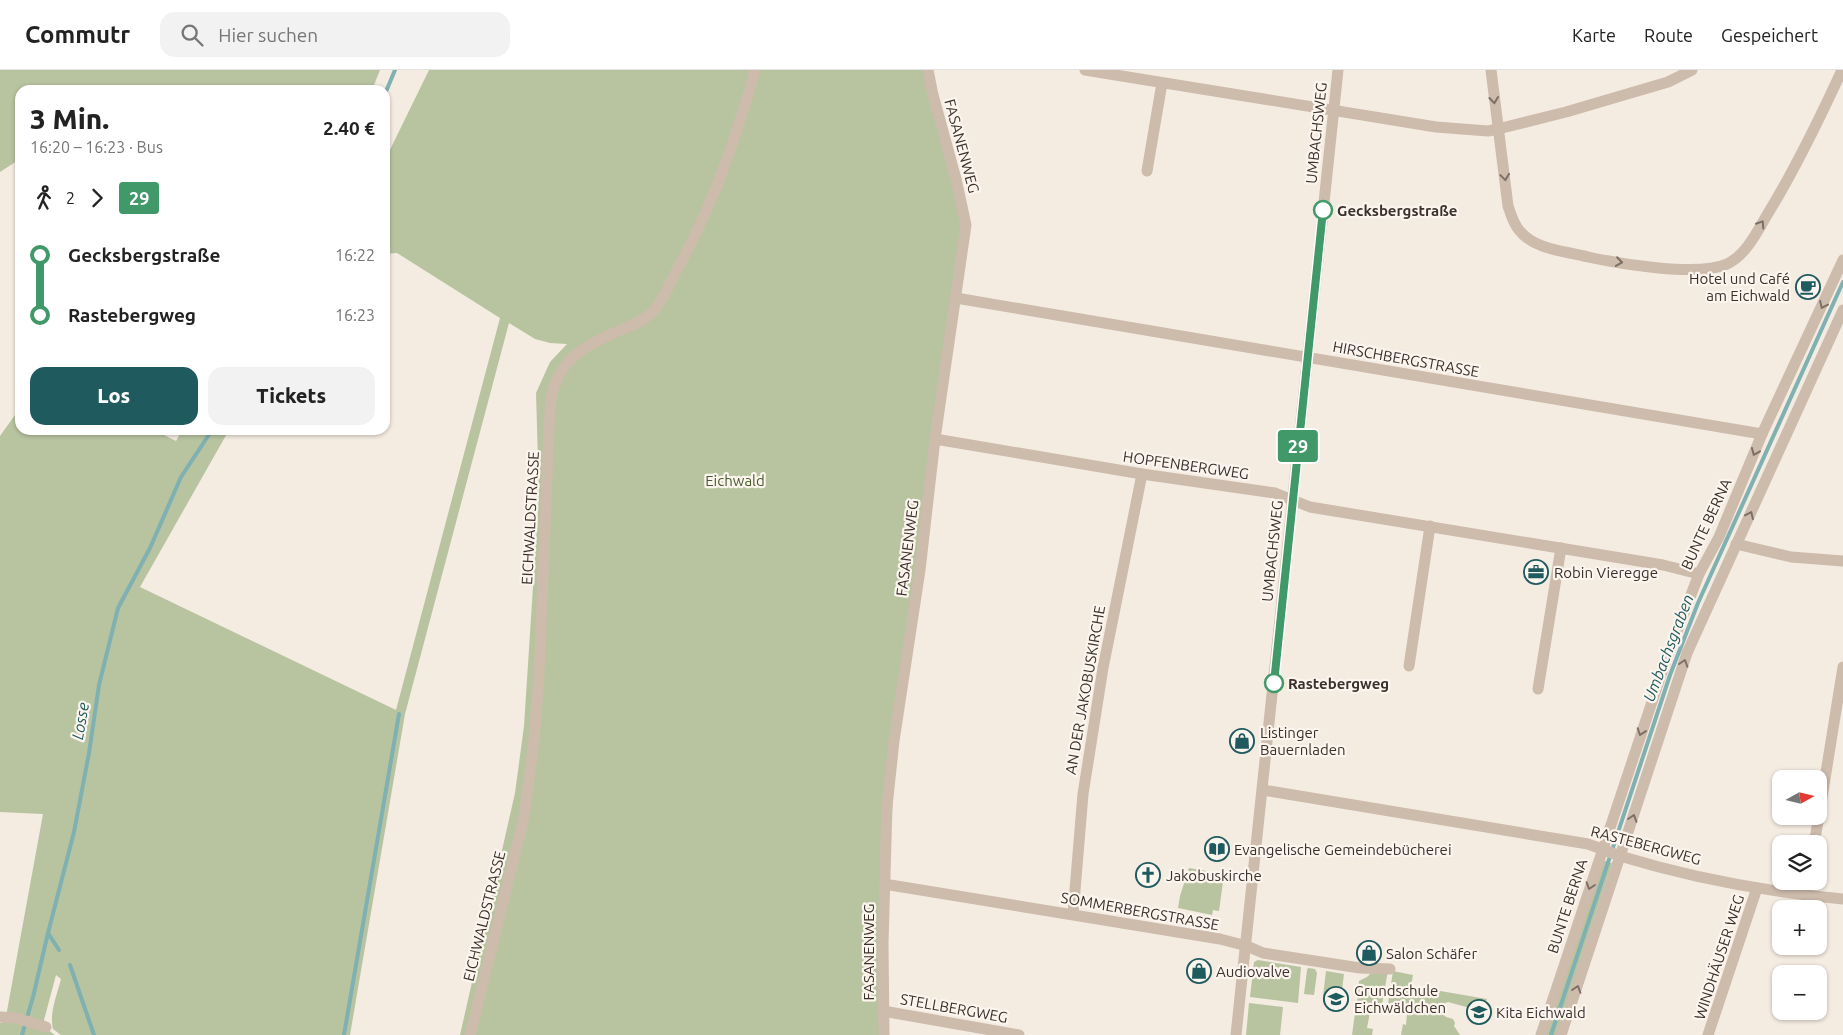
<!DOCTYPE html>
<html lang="de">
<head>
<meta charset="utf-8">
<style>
	body { margin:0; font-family:Ubuntu,sans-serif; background:#f2f2f2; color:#222; height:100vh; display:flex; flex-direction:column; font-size:19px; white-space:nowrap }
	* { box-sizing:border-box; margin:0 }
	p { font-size:16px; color:#767676 }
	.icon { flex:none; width:28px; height:28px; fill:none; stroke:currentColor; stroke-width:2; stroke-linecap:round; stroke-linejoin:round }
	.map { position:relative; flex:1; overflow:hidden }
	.details { position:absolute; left:15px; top:15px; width:375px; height:350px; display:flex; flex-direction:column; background:#fff; border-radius:15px; box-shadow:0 1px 4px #0004 }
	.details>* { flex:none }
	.badge { padding:0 10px; border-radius:4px; font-size:18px; line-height:32px }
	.needle { width:32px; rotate:82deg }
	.controls { position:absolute; left:1772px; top:700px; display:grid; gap:10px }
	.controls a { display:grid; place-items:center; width:55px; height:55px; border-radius:10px; background:#fff; box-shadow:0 1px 4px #0004; font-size:25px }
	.map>.badge { position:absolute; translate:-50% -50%; box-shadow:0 0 0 2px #fff }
	.legs { display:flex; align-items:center; gap:8px; height:55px; padding:0 15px; font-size:16px }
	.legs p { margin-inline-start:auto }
	.summary { display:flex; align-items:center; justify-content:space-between; height:85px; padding:0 15px }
	h1 { font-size:28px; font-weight:800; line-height:38px }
	.cta { display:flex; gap:10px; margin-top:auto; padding:10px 15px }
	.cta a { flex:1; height:58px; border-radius:15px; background:#1f5a5e; color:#fff; font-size:20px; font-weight:800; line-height:58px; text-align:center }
	.cta a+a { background:#f2f2f2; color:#222 }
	ul { padding:0 15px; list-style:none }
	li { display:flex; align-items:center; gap:18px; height:60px; font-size:19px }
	li i { display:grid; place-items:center; width:8px; height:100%; margin:0 6px; background:currentColor }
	li i::after { content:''; width:12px; height:12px; margin:-6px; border:4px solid; border-radius:50%; background:#fff }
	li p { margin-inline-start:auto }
	li:first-child i { background:linear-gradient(#0000 50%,currentColor 0) }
	li:last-child i { background:linear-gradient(currentColor 50%,#0000 0) }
	header { display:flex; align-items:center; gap:30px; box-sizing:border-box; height:70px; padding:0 25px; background:#fff; border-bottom:1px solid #e0e0e0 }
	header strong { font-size:24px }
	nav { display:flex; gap:28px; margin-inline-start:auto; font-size:18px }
	.search { width:350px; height:45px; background:#f2f2f2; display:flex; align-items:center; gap:12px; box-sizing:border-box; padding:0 18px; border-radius:15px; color:#767676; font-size:19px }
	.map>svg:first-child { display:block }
	.green { fill:#b8c4a0 }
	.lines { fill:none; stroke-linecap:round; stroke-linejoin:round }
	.stream { stroke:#7fb0b2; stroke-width:4 }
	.street { stroke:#cdbbac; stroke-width:11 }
	.oneway { stroke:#7d6f65 }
	.line-1-casing { stroke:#fff; stroke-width:11 }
	.line-1 { stroke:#419869; stroke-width:8 }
	.stop-1-dot { fill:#fff; stroke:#419869; stroke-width:2.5 }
	.labels { text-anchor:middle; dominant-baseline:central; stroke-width:4.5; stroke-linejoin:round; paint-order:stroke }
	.street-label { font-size:15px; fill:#3b302b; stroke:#fbf5ee }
	.stop-label { font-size:15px; font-weight:bold; fill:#3b302b; stroke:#fbf5ee; text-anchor:start }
	.poi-label { font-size:15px; fill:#3b302b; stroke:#fbf5ee; text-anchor:start }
	.park-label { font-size:15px; fill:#4a5a2e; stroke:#fbf5ee }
	.water-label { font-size:16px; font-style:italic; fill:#1f5a5e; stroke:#fbf5ee }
</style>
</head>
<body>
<header>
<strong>Commutr</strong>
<div class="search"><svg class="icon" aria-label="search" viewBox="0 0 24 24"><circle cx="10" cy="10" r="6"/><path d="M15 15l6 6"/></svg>Hier suchen</div>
<nav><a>Karte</a><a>Route</a><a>Gespeichert</a></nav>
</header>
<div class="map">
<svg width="1843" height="965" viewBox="0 0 1843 965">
	<rect width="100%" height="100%" fill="#f4ebe1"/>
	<!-- green -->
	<g class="green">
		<path d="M 0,0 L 380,0 L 372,20 L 20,20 L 20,89 L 0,102 Z"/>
		<path d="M 429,0 L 932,0 L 970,154 L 898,668 L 887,803 L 888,965 L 460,965 L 515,723 L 524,656 L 539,424 L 536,323 L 550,292 L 567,274 L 550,273 L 535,269 L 509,253 L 405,644 L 350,965 L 61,965 L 53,959 C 49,943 57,925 61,909 L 56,905 L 44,950 L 48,960 L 55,965 L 0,965 L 0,953 L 5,952 L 43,744 L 0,742 L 0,366 L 20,338 L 20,360 L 154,360 L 176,371 L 182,360 L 229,360 L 140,517 L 396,640 L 500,248 L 397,183 L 385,184 L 385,90 Z"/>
		<path d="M 1603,790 L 1612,793 L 1556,965 L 1544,965 Z"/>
		<path d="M 1189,798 L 1224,804 L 1219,841 L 1213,840 L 1212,845 L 1178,838 L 1180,826 Z"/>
		<path d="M 1258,890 L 1301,897 L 1298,933 L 1250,927 L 1254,892 Z"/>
		<path d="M 1308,898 L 1315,899 L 1317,903 L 1314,925 L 1304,924 L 1307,900 Z"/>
		<path d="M 1388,900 L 1382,935 L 1370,933 L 1357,934 L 1359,911 L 1367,907 L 1370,904 Z"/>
		<path d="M 1326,901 L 1344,904 L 1341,928 L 1323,926 Z"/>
		<path d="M 1393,901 L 1413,905 L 1411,916 L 1487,929 L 1485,936 L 1470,938 L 1448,932 L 1443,934 L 1441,941 L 1446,947 L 1453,949 L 1455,953 L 1454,956 L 1460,965 L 1401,965 L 1403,954 L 1406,955 L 1407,944 L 1387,940 Z"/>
		<path d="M 1249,933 L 1283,937 L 1280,965 L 1246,965 Z"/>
		<path d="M 1356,936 L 1371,937 L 1367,958 L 1373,959 L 1372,965 L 1352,965 Z"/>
	</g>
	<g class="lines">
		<!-- stream -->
		<g class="stream">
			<path d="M 385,24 L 395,0"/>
			<path d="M 48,863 L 59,880"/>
			<path d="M 70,895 L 94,965"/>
			<path d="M 22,965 L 33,927 L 48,863 L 74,762 L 89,683 L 99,615 L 118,538 L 150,478 L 181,407 L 212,360"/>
			<path d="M 344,965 L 399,644"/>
			<path d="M 1551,965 L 1670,605 L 1698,533 L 1843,212"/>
		</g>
		<!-- street -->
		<g class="street">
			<path d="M 1085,0 L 1436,57 L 1488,61 L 1498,59 L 1566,42 L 1668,12 L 1692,0"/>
			<path d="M 1491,0 L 1508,136 C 1511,144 1513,153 1519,160 C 1534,180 1566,181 1588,187 C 1620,194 1698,207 1727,194 C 1746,185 1757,162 1767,145 C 1796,98 1819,50 1842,0"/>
			<path d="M 1147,101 L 1162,13"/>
			<path d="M 956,228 L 1762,364"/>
			<path d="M 935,369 L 1142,404 L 1275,423 L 1310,437 L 1663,495 L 1699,504"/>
			<path d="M 1736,474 L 1791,487 L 1843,491"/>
			<path d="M 1409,596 L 1430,456"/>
			<path d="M 1538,619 L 1561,478"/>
			<path d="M 1263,720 L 1588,774 C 1599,778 1609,782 1620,786 C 1692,808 1768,822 1843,829"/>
			<path d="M 1819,746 L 1843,597"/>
			<path d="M 1814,774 L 1819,746"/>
			<path d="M 884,814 L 1220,869 L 1247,876 L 1263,883 L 1360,898 L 1390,899"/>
			<path d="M 1806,825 L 1808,811"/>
			<path d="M 1073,844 L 1083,724 L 1103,598 L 1142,404"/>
			<path d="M 883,941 L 1019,965"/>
			<path d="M 0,947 L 16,948 L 46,957"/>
			<path d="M 470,965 L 524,748 L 534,671 L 539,607 L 549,358 C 550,347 550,335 552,324 C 562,286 588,274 621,260 C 634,254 647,250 656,238 C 665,226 671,211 678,198 C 713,135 736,70 755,0"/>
			<path d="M 884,965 L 883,873 L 887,736 L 894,671 L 920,500 L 935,369 L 966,155 L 956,109 L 933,25 L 928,0"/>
			<path d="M 1236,965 L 1338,0"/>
			<path d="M 1541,965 L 1666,590 L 1699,504 L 1719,467 L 1762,364 L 1843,190"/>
			<path d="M 1561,965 L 1687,583 L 1843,240"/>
			<path d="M 1708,965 L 1757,818"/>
		</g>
	</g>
	<!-- one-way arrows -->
	<defs><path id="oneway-chevron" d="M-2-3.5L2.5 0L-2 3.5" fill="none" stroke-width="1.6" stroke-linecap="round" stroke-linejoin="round" transform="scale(1.25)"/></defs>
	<g class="oneway">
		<use href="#oneway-chevron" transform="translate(1494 30) rotate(84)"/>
		<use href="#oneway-chevron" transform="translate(1505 107) rotate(82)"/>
		<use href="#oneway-chevron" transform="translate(1761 154) rotate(-57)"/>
		<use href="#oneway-chevron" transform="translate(1619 192) rotate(8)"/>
		<use href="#oneway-chevron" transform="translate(1823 235) rotate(115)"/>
		<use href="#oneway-chevron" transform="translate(1755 382) rotate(113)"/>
		<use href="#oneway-chevron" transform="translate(1750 445) rotate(-65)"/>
		<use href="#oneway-chevron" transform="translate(1684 593) rotate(-72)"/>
		<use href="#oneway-chevron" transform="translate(1641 662) rotate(109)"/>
		<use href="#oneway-chevron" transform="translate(1633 748) rotate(-72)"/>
		<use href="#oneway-chevron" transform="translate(1590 816) rotate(108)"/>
		<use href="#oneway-chevron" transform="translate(1577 919) rotate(-72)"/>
	</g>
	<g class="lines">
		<defs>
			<path id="line-1" d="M 1274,613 L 1323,140"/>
		</defs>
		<!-- line-1 casing -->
		<use href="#line-1" class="line-1-casing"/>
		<!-- line-1 -->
		<use href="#line-1" class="line-1"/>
	</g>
	<!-- icons -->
	<defs>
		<symbol id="cafe-ring" viewBox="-11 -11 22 22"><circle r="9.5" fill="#fbf5ee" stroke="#1f5a5e" stroke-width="1.5"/><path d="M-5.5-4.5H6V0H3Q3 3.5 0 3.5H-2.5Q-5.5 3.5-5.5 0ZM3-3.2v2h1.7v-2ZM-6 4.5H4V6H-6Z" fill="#1f5a5e"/></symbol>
		<symbol id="office-ring" viewBox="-11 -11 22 22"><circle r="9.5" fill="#fbf5ee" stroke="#1f5a5e" stroke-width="1.5"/><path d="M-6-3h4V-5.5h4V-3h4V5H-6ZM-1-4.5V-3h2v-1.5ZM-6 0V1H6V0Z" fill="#1f5a5e"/></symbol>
		<symbol id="shop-ring" viewBox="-11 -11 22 22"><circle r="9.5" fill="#fbf5ee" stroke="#1f5a5e" stroke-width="1.5"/><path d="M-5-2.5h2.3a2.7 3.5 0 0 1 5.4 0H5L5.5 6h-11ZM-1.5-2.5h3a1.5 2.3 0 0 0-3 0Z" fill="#1f5a5e"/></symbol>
		<symbol id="library-ring" viewBox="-11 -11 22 22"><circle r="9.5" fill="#fbf5ee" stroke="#1f5a5e" stroke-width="1.5"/><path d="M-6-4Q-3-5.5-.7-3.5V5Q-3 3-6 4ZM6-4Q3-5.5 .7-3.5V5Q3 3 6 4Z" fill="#1f5a5e"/></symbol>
		<symbol id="church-ring" viewBox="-11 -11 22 22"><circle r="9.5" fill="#fbf5ee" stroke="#1f5a5e" stroke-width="1.5"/><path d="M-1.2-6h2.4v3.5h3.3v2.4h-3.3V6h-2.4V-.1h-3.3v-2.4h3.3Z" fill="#1f5a5e"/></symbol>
		<symbol id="school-ring" viewBox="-11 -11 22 22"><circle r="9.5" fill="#fbf5ee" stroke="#1f5a5e" stroke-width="1.5"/><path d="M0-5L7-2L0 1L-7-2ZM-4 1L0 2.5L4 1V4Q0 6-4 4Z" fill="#1f5a5e"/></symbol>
	</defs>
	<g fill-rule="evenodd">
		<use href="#cafe-ring" x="1794" y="203" width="28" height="28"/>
		<use href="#office-ring" x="1522" y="488" width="28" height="28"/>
		<use href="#shop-ring" x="1228" y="657" width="28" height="28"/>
		<use href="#library-ring" x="1203" y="765" width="28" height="28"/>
		<use href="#church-ring" x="1134" y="791" width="28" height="28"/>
		<use href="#shop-ring" x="1355" y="869" width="28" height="28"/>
		<use href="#shop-ring" x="1185" y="887" width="28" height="28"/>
		<use href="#school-ring" x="1322" y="915" width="28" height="28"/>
		<use href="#school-ring" x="1465" y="928" width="28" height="28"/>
	</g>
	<!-- markers -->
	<g class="stop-1-dot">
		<circle cx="1323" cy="140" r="9"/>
		<circle cx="1274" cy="613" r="9"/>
	</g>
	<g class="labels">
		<!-- street labels -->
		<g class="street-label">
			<text transform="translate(1316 63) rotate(-84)">UMBACHSWEG</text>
			<text transform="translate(962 76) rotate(75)">FASANENWEG</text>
			<text transform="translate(1406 289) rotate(10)">HIRSCHBERGSTRASSE</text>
			<text transform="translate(1186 395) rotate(8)">HOPFENBERGWEG</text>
			<text transform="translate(530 448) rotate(-87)">EICHWALDSTRASSE</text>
			<text transform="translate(1706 454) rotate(-65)">BUNTE BERNA</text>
			<text transform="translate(907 478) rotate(-83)">FASANENWEG</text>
			<text transform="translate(1272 481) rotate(-84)">UMBACHSWEG</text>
			<text transform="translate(1085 620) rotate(-80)">AN DER JAKOBUSKIRCHE</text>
			<text transform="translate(1646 775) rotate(15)">RASTEBERGWEG</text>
			<text transform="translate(1567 836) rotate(-72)">BUNTE BERNA</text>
			<text transform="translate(1140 841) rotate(10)">SOMMERBERGSTRASSE</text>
			<text transform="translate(484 846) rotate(-76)">EICHWALDSTRASSE</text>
			<text transform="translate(868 882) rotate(-90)">FASANENWEG</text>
			<text transform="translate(1719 887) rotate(-72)">WINDHÄUSER WEG</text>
			<text transform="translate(954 938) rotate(10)">STELLBERGWEG</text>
		</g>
		<!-- stop labels -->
		<g class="stop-label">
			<text x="1337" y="140">Gecksbergstraße</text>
			<text x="1288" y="613">Rastebergweg</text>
		</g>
		<!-- poi labels -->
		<g class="poi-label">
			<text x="1790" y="208" text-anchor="end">Hotel und Café<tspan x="1790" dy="17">am Eichwald</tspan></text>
			<text x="1554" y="502">Robin Vieregge</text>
			<text x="1260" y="662">Listinger<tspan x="1260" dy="17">Bauernladen</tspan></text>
			<text x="1234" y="779">Evangelische Gemeindebücherei</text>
			<text x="1166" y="805">Jakobuskirche</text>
			<text x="1386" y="883">Salon Schäfer</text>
			<text x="1216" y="901">Audiovalve</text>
			<text x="1354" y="920">Grundschule<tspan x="1354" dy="17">Eichwäldchen</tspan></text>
			<text x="1496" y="942">Kita Eichwald</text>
		</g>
		<!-- park labels -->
		<g class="park-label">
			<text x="735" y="410">Eichwald</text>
		</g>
		<!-- water labels -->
		<g class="water-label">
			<text transform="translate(1668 578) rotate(-69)">Umbachsgraben</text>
			<text transform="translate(80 651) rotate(-80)">Losse</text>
		</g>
	</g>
</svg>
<div class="controls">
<a><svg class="needle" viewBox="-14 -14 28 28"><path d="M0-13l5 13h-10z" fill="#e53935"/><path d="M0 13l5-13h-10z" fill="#767676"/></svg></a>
<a><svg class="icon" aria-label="layers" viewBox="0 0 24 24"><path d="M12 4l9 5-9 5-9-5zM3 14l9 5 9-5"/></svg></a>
<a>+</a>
<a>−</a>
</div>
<b class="badge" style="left:1298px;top:376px;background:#419869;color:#fff">29</b>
<section class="details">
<div class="summary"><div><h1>3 Min.</h1><p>16:20 – 16:23 · Bus</p></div><b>2.40 €</b></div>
<div class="legs"><svg class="icon" aria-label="walk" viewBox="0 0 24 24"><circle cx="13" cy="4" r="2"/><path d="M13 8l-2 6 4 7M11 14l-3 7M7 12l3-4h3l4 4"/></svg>2<svg class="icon" aria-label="forward" viewBox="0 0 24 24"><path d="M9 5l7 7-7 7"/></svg><b class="badge" style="background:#419869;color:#fff">29</b></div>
<ul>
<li><i style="color:#419869"></i><b>Gecksbergstraße</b><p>16:22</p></li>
<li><i style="color:#419869"></i><b>Rastebergweg</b><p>16:23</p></li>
</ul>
<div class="cta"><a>Los</a><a>Tickets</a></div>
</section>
</div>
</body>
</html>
